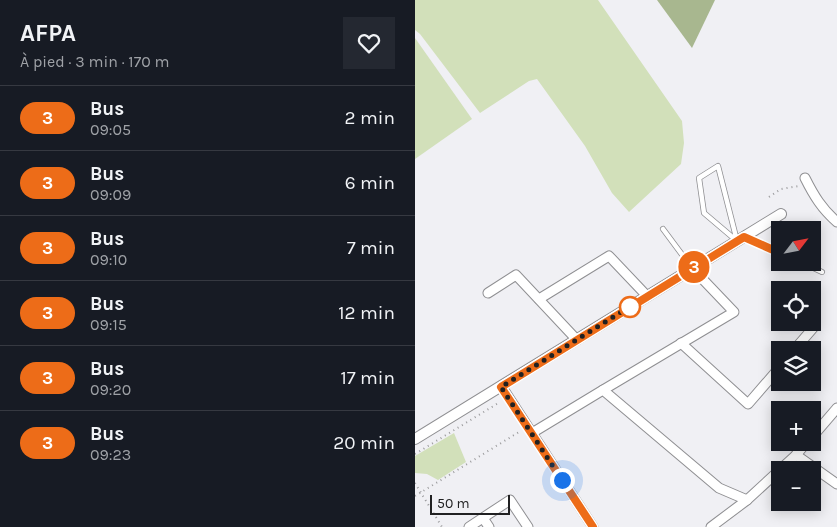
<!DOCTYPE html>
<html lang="fr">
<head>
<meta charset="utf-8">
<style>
	body { margin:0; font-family:Karla,sans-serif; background:#242831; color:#f1f3f6; height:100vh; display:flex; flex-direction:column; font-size:19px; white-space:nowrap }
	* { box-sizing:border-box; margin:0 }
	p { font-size:16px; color:#9ea1a6 }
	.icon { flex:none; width:28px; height:28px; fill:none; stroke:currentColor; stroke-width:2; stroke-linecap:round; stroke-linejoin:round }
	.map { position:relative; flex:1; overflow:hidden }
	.details { display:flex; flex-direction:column; background:#171b24; width:415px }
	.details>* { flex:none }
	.badge { padding:0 10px; border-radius:16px; font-size:18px; line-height:32px }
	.needle { width:32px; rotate:58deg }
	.buttons { position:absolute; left:356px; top:221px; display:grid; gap:10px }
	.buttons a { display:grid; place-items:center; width:50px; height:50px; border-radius:0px; background:#171b24; box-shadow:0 2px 12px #0003; font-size:25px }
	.scale { position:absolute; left:15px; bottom:12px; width:80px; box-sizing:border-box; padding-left:5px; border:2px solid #212122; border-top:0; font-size:14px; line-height:18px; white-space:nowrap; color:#212122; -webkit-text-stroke:4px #f0f0f4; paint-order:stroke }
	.you { position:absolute; width:25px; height:25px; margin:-12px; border:4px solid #fff; border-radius:50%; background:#1a73e8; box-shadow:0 0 0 8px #1a73e833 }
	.map>.badge { position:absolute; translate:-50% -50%; box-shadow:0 0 0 2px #fff }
	.round { display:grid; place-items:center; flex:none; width:52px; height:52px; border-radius:0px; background:#242831 }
	.overview { display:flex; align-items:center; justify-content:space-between; height:85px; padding:0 20px }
	h1 { font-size:24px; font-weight:700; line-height:38px }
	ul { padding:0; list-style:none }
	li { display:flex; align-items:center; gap:15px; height:65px; padding:0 20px; border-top:1px solid #363941 }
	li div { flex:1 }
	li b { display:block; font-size:19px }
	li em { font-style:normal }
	li .badge { min-width:55px; font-weight:700; text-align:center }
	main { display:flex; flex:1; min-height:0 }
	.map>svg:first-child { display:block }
	.green { fill:#d2e0ba }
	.forest { fill:#a8b78f }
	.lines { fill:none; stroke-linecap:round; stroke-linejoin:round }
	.service-casing { stroke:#8f8f92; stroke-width:6 }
	.minor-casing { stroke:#8f8f92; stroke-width:11 }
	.tertiary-casing { stroke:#8f8f92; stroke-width:12 }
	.path { stroke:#9b9b9d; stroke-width:2; stroke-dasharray:1 4; stroke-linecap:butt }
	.service { stroke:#fff; stroke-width:4.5 }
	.minor { stroke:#fff; stroke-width:9 }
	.tertiary { stroke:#fff; stroke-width:10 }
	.line-casing { stroke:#fff; stroke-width:11 }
	.line { stroke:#ed6c18; stroke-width:8 }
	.walk { stroke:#212122; stroke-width:5; stroke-dasharray:0 9 }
	.stop-dot { fill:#fff; stroke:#ed6c18; stroke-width:2.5 }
</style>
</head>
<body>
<main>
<section class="details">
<div class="overview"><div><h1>AFPA</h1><p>À pied · 3 min · 170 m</p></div><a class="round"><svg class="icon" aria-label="heart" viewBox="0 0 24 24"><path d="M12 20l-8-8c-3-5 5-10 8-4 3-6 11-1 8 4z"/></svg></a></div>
<ul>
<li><span class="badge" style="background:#ed6c18;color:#fff">3</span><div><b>Bus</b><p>09:05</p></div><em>2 min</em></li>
<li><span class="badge" style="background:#ed6c18;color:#fff">3</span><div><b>Bus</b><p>09:09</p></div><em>6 min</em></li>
<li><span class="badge" style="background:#ed6c18;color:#fff">3</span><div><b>Bus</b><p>09:10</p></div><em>7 min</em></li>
<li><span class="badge" style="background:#ed6c18;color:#fff">3</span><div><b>Bus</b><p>09:15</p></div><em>12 min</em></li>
<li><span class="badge" style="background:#ed6c18;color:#fff">3</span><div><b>Bus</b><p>09:20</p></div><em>17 min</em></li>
<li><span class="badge" style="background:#ed6c18;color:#fff">3</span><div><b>Bus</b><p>09:23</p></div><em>20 min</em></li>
</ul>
</section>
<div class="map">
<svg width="422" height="527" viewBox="0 0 422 527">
	<rect width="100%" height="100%" fill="#f0f0f4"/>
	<!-- green -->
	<g class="green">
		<path d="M 0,0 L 183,0 L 267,121 L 269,143 L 266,164 L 214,212 L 197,193 L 170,146 L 122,79 L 114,81 L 65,113 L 5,34 L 0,30 Z"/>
		<path d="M 0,38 L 57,119 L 0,159 Z"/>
		<path d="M 39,433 L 51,462 L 23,480 L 12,474 L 0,473 L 0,456 Z"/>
	</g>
	<!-- forest -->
	<path class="forest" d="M 242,0 L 300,0 L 277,48 Z"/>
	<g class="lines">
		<defs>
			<g id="service">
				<path d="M 303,166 L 322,241 L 289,213 L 284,178 Z"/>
				<path d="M 248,229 L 277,268"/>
				<path d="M 330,237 L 365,253"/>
				<path d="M 386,262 L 407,272"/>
			</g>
			<g id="minor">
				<path d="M 390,178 C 399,196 407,209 422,222"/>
				<path d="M 73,293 L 101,275 L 162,340"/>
				<path d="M 124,299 L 194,256 L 232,296"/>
				<path d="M 266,343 L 333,404 L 365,367"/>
				<path d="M 379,350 L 399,327"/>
				<path d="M 87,387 L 178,527"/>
				<path d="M 188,390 L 319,312 L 277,268"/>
				<path d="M 117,433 L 188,390 L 304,488 L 332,500"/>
				<path d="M 398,436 L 422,408"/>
				<path d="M 381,455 L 422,484"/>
				<path d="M 68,518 L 74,527"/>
				<path d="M 54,527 L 95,500 L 113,527"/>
				<path d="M 296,527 L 332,500 L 381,455 L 392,442"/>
			</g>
			<path id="tertiary" d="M 0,439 L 366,214"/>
		</defs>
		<!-- service casing -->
		<use href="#service" class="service-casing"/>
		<!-- minor casing -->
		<use href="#minor" class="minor-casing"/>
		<!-- tertiary casing -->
		<use href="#tertiary" class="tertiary-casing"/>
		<!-- path -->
		<g class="path">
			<path d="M 354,197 L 366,189 L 384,186"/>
			<path d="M 0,454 L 85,402"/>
			<path d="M 0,483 L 27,527"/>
			<path d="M 0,496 L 104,432"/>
		</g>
		<!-- service -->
		<use href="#service" class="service"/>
		<!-- minor -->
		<use href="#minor" class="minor"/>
		<!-- tertiary -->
		<use href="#tertiary" class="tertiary"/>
	</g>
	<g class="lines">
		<defs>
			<path id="line" d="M 178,527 L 86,387 L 329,237 L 365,253"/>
		</defs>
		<!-- line casing -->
		<use href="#line" class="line-casing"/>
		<!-- line -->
		<use href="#line" class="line"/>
		<!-- walk -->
		<path class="walk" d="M 147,480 L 86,387 L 216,306 L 215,307"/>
	</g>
	<!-- markers -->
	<circle class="stop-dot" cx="215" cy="307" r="10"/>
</svg>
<div class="buttons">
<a><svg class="needle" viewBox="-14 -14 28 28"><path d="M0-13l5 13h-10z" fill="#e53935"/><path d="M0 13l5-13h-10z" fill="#9ea1a6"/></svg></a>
<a><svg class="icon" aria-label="locate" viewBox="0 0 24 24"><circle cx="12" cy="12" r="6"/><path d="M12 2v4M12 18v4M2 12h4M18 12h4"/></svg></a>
<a><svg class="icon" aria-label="layers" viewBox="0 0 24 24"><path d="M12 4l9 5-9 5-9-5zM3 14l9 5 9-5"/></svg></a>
<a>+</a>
<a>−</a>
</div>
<div class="scale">50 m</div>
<div class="you" style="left:147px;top:480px"></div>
<b class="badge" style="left:279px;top:267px;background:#ed6c18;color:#fff">3</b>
</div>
</main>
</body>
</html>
